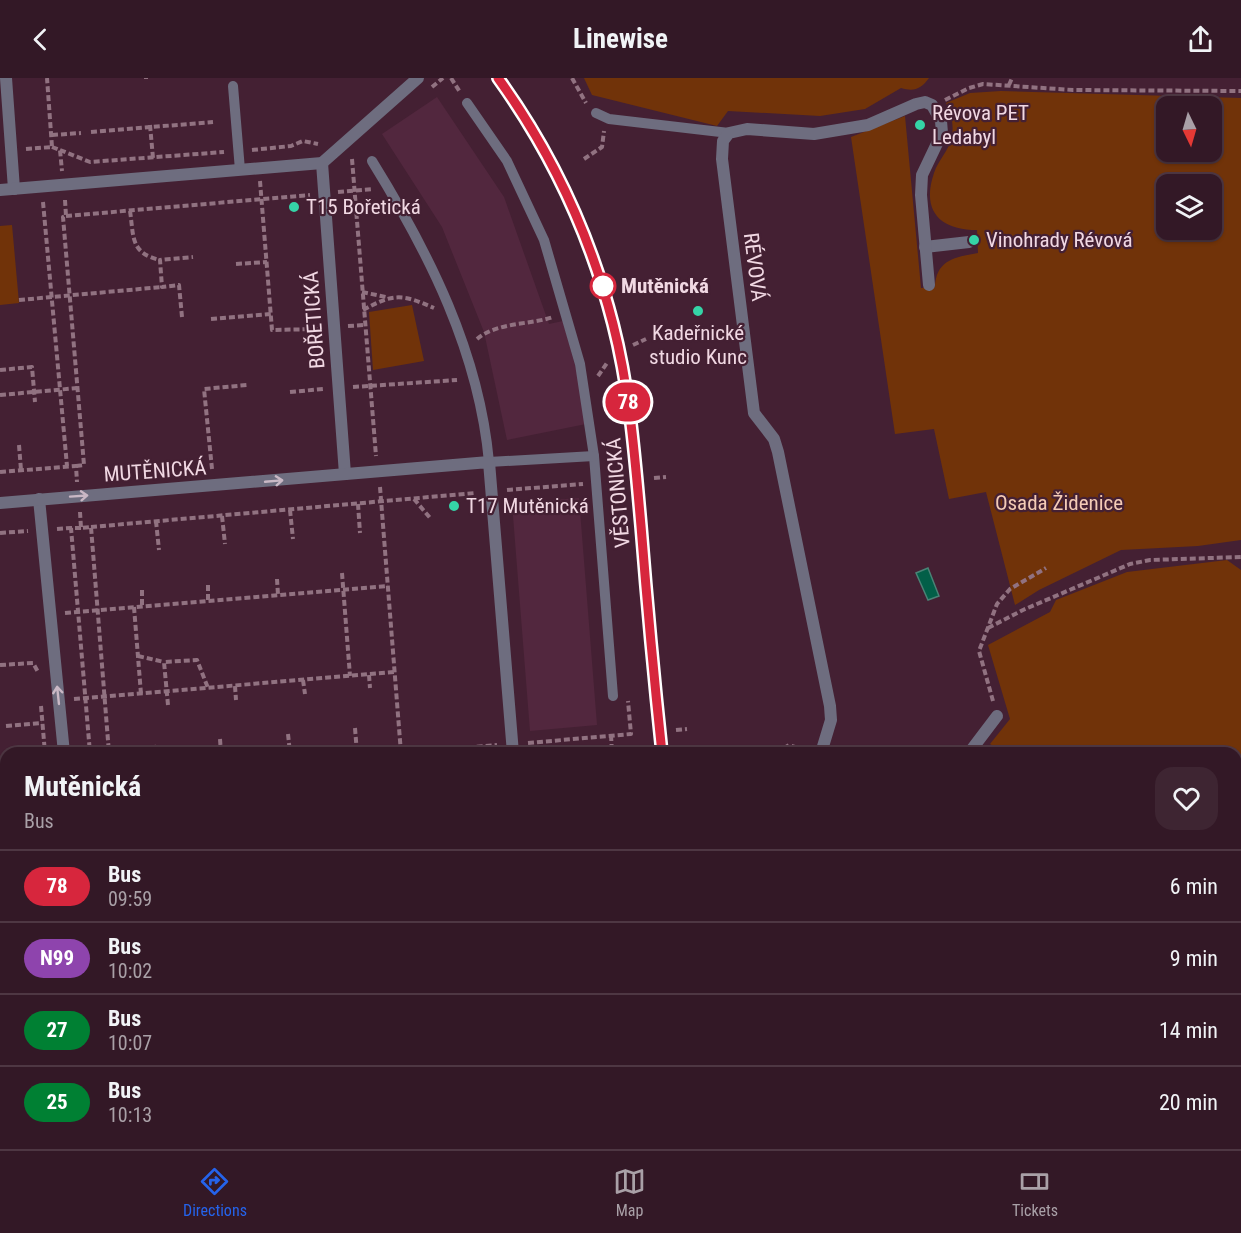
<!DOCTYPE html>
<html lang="en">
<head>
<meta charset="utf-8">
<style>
	body { margin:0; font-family:"Roboto Condensed",sans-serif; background:#3e2532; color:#f1f3f6; height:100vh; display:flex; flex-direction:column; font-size:22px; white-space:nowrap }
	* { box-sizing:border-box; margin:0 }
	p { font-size:20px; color:#a9a0a7 }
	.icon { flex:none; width:33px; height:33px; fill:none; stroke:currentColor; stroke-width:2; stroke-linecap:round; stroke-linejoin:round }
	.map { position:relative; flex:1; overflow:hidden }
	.panel { position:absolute; left:0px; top:669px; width:1242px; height:402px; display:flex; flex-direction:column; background:#331826; border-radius:18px 18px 0 0; box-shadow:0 2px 4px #0004,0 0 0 2px #4e3743 }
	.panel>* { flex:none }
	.badge { padding:0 12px; border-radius:20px; font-size:21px; line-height:39px }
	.needle { width:39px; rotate:175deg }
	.tools { position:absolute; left:1156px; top:18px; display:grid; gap:12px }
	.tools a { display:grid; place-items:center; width:66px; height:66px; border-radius:12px; background:#331826; box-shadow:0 2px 4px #0004,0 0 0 2px #4e3743; font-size:30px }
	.map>.badge { position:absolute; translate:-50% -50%; box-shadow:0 0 0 3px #fff }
	.round { display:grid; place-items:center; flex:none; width:63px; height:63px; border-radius:18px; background:#3e2532 }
	.summary { display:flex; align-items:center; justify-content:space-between; height:102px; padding:0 24px }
	h1 { font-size:28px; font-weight:700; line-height:45px }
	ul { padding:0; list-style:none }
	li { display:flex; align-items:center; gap:18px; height:72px; padding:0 24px; border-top:2px solid #4e3743 }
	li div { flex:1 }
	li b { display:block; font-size:22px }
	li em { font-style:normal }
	li .badge { min-width:66px; font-weight:700; text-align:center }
	header { display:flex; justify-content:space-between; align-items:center; height:78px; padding:0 24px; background:#331826; font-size:27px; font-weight:700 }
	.tabs { display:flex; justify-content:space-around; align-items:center; height:84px; border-top:2px solid #4e3743; background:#331826; font-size:16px; color:#a9a0a7 }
	.tabs a { display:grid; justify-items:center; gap:3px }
	.tabs .active { color:#2563eb }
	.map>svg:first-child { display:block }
	.built { fill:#52273e }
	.green { fill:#713309; fill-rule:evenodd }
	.water { fill:#025f48; stroke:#4a8376; stroke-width:1.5 }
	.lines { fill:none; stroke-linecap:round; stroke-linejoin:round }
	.path { stroke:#917281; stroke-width:4; stroke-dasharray:6 3; stroke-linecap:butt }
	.lane { stroke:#6e6d7f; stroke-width:10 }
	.street { stroke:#6e6d7f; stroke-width:12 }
	.secondary { stroke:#9290ad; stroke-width:12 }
	.oneway { stroke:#cab8c5 }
	.line-casing { stroke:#fff; stroke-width:14 }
	.line { stroke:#d7263d; stroke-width:9 }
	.poi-dot { fill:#35d4a7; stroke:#442033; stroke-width:2 }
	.stop-dot { fill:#fff; stroke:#d7263d; stroke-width:3 }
	.labels { text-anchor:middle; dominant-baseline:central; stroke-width:4.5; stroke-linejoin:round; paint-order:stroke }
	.poi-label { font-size:21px; fill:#f1d8e3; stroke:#442033; text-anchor:start }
	.street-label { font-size:21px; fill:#f1d8e3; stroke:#442033 }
	.stop-label { font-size:21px; font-weight:bold; fill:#f1d8e3; stroke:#442033; text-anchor:start }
	.park-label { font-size:21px; fill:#f4cbb6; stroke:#442033 }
</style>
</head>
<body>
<header><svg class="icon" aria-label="back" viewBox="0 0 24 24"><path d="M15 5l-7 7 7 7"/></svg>Linewise<svg class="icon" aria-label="share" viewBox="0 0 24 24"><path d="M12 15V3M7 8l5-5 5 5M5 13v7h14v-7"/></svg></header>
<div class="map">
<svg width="1241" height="1071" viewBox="0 0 1241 1071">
	<rect width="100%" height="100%" fill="#442033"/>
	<!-- built -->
	<g class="built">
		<path d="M 437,19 L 504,119 L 549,246 L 563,243 L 577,295 L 586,346 L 507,362 L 484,254 L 442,149 L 382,56 Z"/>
		<path d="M 579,420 L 597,647 L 530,653 L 512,425 Z"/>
	</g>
	<!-- green -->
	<g class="green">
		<path d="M 584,0 L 929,0 C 921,11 914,14 901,10 L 865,31 L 820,38 L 728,33 L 717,48 L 592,17 Z"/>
		<path d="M 1001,13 L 1241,20 L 1241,462 L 1198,468 L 1121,472 L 1039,512 L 1015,527 L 986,414 L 949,421 L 934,351 L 895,356 L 851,59 L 905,38 L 921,210 L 935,209 C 936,182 955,179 978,175 L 977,152 C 940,152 921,133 934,95 C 938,82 950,72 952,57 C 954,46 951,35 946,25 L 970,15 ZM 1167,28 L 1212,28 L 1212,74 L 1167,74 ZM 1167,106 L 1212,106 L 1212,152 L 1167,152 Z"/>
		<path d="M 12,147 L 19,225 L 0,227 L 0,148 Z"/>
		<path d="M 412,227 L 424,283 L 373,292 L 369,234 Z"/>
		<path d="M 1227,482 L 1241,492 L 1241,734 L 1236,733 L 1236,675 L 1019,675 L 1017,670 L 1001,673 L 990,666 L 1010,641 L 988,567 L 1050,534 L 1056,522 L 1127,494 Z"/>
		<path d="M 1241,936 L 1241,1071 L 456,1071 L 468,1065 L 1236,1065 L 1236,937 Z"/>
	</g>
	<!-- water -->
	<path class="water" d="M 928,490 L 939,518 L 928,522 L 916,495 Z"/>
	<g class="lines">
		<!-- path -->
		<g class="path">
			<path d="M 146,0 L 146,1"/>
			<path d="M 451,0 L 460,14"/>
			<path d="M 572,0 L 586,25"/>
			<path d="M 1009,7 L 1012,0"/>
			<path d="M 432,9 L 443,0"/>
			<path d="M 945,22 L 969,10 L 983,6 L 1073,12 L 1241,13"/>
			<path d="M 150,47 L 153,80"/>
			<path d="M 91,54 L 213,44"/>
			<path d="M 52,57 L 81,55"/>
			<path d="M 52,69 L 60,72 L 62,93"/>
			<path d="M 26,71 L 52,69 L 47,0"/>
			<path d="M 60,72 L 90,84 L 224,74"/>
			<path d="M 252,72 L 291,68 L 303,63 L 318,66"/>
			<path d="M 352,81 L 376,378"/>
			<path d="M 584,81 L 602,69 L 604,53"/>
			<path d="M 260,103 L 272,252 L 319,251"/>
			<path d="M 338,114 L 373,111"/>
			<path d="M 65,122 L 66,138 L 63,139 L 84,387 L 76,388"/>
			<path d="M 43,124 L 67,388"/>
			<path d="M 130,133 C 134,159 130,175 160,182"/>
			<path d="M 66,138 L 310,117"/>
			<path d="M 236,186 L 267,184"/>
			<path d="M 362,214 L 386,219"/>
			<path d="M 19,222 L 162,209"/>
			<path d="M 363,232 C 394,215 402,216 434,230"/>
			<path d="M 182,239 L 179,207 L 162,209 L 160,182 L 193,179"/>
			<path d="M 211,241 L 271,236"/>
			<path d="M 348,248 L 365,247"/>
			<path d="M 477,261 C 497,244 530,247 553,239"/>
			<path d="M 633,267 L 646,261"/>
			<path d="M 0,292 L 32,289 L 35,324"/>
			<path d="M 598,298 L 607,285"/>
			<path d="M 353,309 L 457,302"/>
			<path d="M 290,314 L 323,311"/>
			<path d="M 0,317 L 78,310"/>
			<path d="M 19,367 L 21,392"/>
			<path d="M 212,391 L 204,311 L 247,307"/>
			<path d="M 0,394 L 76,388 L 77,404"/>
			<path d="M 654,400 L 666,399"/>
			<path d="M 380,409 L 401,675"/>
			<path d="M 507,412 L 583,406"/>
			<path d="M 414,421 L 431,441"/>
			<path d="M 358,426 L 360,455"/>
			<path d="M 290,432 L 293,461"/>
			<path d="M 80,434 L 81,450 L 91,449 L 109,675"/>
			<path d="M 222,438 L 225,466"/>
			<path d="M 156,443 L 159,472"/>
			<path d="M 91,449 L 475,415"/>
			<path d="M 81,450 L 71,450 L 90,675"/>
			<path d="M 57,451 L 71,450"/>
			<path d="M 0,455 L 28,453"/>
			<path d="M 342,495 L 350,598"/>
			<path d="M 277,501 L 278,517"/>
			<path d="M 208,507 L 208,523"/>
			<path d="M 142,512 L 142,528"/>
			<path d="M 134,529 L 141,616"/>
			<path d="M 65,535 L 388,508"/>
			<path d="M 988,550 L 1023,532 L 1130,486 L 1150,482 L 1241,479"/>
			<path d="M 138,578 L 164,584"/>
			<path d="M 0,587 L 33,585 L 38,594"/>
			<path d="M 369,597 L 370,610"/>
			<path d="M 303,602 L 305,616"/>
			<path d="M 235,608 L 236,622"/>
			<path d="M 74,621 L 394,594"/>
			<path d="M 993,623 L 979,573 L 997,526 L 1010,511 L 1046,490"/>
			<path d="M 168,627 L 164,584 L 197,582 L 208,610"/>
			<path d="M 41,628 L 45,675"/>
			<path d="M 6,648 L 42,645"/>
			<path d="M 355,650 L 357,675"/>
			<path d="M 676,652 L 687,651"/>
			<path d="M 288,656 L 290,675"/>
			<path d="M 611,657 L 612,675"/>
			<path d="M 220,661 L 221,675"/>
			<path d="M 528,665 L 631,656 L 628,623"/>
			<path d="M 154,667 L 155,675"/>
			<path d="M 384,675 L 397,675"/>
			<path d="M 405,675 L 497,667"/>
			<path d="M 776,675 L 789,667 L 808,673"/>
			<path d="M 5,766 L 6,774"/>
			<path d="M 0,849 L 6,848"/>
			<path d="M 0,896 L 6,899"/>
			<path d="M 0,939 L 6,938"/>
			<path d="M 3,991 L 5,1004"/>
			<path d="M 0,1063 L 6,1063"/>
			<path d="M 46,1065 L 89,1065"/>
			<path d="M 130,1065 L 130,1071"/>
			<path d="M 195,1065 L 195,1071"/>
			<path d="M 394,1065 L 396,1071"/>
		</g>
		<!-- lane -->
		<g class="lane">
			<path d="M 233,8 L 240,92"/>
			<path d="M 467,25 L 507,83 L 544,162 L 580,286 L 594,378 L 613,618"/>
			<path d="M 596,35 L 609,41 L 729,55"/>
			<path d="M 372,83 C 429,175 479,274 489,384 L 594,378"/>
			<path d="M 714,1065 L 717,1071"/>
			<path d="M 587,1071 L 596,1065"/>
		</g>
		<!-- street -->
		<g class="street">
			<path d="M 6,0 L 14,111"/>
			<path d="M 322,85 L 345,396"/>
			<path d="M 0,112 L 322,85 L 418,0"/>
			<path d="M 925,169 L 969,164"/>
			<path d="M 39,421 L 64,675"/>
			<path d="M 0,425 L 489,384 L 513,675"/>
			<path d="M 821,675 L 831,642 L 830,628 L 778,374 L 774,361 L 754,335 L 722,81 L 723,63 L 729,55 L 747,51 L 814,56 L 868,47 L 916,26 L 925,24 L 932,27 L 941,43 L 942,55 L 922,97 L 921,117 L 929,207"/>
			<path d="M 969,675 L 997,638"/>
			<path d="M 0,736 L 6,736"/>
		</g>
		<!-- secondary -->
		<g class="secondary">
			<path d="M 498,0 C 553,75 590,156 613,246 C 630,309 634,375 640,439 C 647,518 653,597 662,675"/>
			<path d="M 272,1071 L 339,1065"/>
		</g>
	</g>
	<!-- one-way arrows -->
	<defs><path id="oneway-shaft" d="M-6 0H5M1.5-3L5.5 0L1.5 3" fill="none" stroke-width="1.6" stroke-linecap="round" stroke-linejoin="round" transform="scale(1.5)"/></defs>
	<g class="oneway">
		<use href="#oneway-shaft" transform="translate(274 403) rotate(-5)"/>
		<use href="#oneway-shaft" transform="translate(79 418) rotate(-4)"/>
		<use href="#oneway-shaft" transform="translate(58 617) rotate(-96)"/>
	</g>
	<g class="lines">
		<defs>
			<path id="line" d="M 498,0 C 552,75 590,156 613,246 C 630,312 635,381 641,448 C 647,524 654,600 662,675"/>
		</defs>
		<!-- line casing -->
		<use href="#line" class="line-casing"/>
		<!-- line -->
		<use href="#line" class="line"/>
	</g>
	<!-- markers -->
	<g class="poi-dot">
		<circle cx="920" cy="47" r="6"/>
		<circle cx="294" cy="129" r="6"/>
		<circle cx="974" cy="162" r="6"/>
		<circle cx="698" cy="233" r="6"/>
		<circle cx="454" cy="428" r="6"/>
	</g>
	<circle class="stop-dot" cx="603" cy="208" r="12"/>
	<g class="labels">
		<!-- poi labels -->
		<g class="poi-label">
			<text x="932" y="35">Révova PET<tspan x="932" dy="24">Ledabyl</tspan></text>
			<text x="306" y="129">T15 Bořetická</text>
			<text x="986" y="162">Vinohrady Révová</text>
			<text x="698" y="255" text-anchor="middle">Kadeřnické<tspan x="698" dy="24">studio Kunc</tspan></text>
			<text x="466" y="428">T17 Mutěnická</text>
		</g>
		<!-- street labels -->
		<g class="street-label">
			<text transform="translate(755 189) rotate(83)">RÉVOVÁ</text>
			<text transform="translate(314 242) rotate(-94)">BOŘETICKÁ</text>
			<text transform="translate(155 393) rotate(-4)">MUTĚNICKÁ</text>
			<text transform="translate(618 415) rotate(-95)">VĚSTONICKÁ</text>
		</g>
		<!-- stop labels -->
		<g class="stop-label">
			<text x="621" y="208">Mutěnická</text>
		</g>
		<!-- park labels -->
		<g class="park-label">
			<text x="1059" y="425">Osada Židenice</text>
		</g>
	</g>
</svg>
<div class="tools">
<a><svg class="needle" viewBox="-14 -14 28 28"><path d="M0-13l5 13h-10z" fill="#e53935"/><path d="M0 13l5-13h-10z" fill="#a9a0a7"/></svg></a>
<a><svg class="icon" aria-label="layers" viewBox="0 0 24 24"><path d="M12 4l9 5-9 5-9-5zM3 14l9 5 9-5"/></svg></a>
</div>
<b class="badge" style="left:628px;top:324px;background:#d7263d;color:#fff">78</b>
<section class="panel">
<div class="summary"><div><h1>Mutěnická</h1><p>Bus</p></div><a class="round"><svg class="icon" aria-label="heart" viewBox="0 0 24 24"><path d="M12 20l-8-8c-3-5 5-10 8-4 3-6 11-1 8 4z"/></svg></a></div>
<ul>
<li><span class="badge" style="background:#d7263d;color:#fff">78</span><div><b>Bus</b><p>09:59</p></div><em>6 min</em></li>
<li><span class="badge" style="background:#8e44ad;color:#fff">N99</span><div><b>Bus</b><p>10:02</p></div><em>9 min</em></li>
<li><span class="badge" style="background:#008033;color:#fff">27</span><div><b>Bus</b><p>10:07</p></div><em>14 min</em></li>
<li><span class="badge" style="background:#008033;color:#fff">25</span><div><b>Bus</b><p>10:13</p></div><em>20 min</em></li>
</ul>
</section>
</div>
<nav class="tabs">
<a class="active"><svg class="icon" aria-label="directions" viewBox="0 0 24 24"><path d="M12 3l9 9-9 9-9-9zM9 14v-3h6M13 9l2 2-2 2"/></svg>Directions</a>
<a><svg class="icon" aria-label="map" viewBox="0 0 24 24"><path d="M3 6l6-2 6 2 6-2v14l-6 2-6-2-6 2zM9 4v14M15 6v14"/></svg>Map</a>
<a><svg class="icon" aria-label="tickets" viewBox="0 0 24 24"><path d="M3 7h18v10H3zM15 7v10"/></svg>Tickets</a>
</nav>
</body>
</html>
